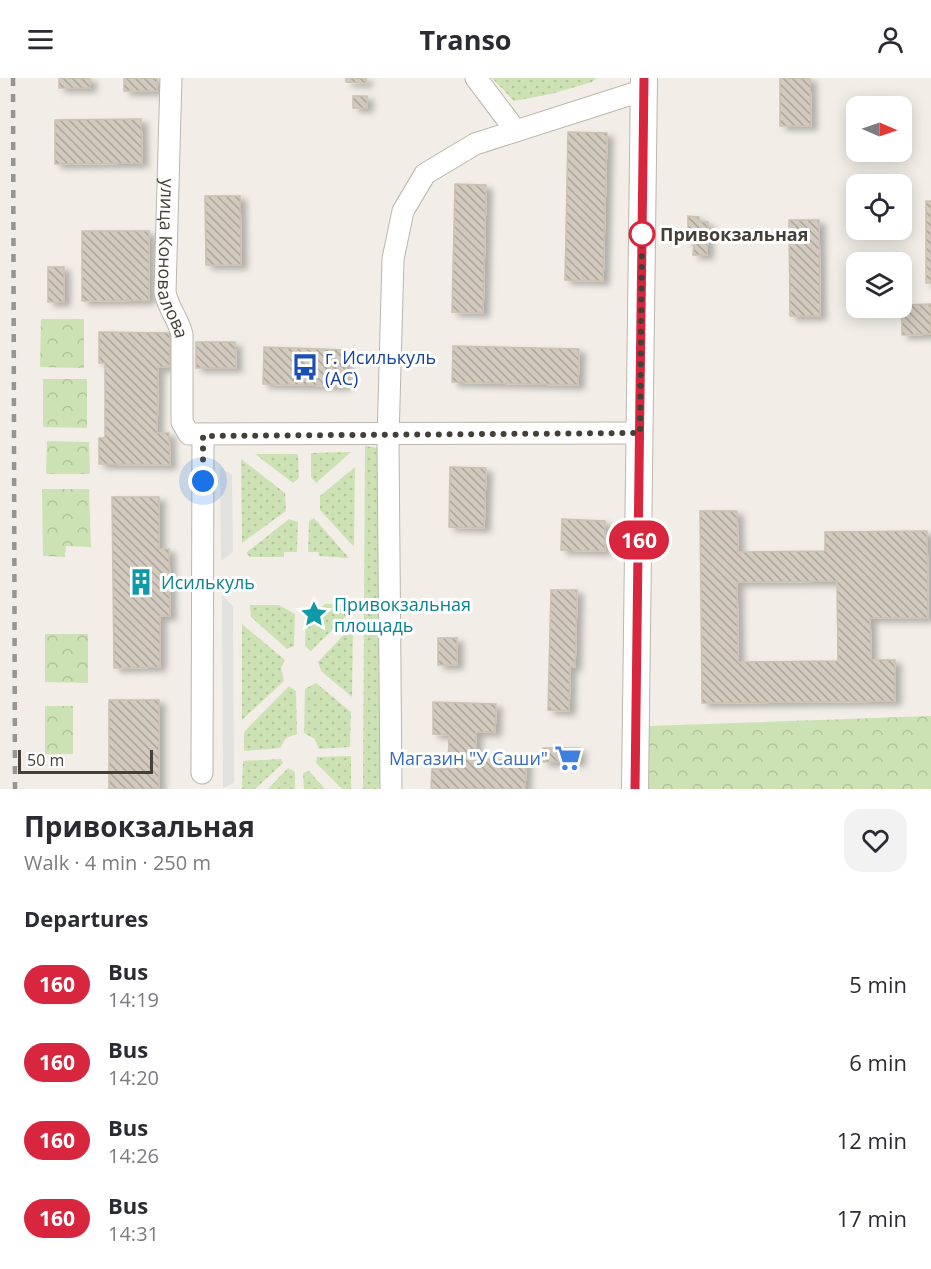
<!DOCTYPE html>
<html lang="en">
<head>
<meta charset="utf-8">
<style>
	body { margin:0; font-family:"Open Sans",sans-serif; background:#f2f2f3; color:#2b2b33; height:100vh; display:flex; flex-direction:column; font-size:22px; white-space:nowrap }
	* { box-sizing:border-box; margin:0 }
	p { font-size:20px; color:#7c7c81 }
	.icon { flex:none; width:33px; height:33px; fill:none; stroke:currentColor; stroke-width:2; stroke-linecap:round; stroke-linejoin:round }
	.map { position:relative; height:711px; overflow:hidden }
	.panel { display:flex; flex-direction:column; background:#fff; flex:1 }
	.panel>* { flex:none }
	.badge { padding:0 12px; border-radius:20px; font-size:21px; line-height:39px }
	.needle { width:39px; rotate:92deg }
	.fabs { position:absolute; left:846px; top:18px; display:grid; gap:12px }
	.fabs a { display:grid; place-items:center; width:66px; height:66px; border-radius:12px; background:#fff; box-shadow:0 3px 15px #0003; font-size:30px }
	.scale { position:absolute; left:18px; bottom:15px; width:135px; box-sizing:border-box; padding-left:6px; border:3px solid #443f37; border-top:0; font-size:16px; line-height:21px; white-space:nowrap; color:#443f37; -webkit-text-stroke:4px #fff; paint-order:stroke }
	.you { position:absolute; width:30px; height:30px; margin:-15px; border:4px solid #fff; border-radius:50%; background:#1a73e8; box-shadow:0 0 0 9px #1a73e833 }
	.map>.badge { position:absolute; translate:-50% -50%; box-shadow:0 0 0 3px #fff }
	h2 { padding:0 24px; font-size:22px; line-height:54px }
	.round { display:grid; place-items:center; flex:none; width:63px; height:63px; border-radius:18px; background:#f2f2f3 }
	.head { display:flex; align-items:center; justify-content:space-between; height:102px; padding:0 24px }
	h1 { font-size:28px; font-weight:700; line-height:45px }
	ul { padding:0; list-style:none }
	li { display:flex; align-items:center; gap:18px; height:78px; padding:0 24px }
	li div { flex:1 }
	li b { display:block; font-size:22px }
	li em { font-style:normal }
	li .badge { min-width:66px; font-weight:700; text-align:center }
	header { display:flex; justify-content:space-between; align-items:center; height:78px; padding:0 24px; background:#fff; font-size:27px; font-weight:700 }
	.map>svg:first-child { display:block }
	.grass { fill:url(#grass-dots) }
	.forest { fill:url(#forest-crowns) }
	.parking { fill:#e3e1de }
	.building { fill:url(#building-back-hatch); stroke:#ccc1b2; stroke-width:1.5; fill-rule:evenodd; filter:url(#shadow) }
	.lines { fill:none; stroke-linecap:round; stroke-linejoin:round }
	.minor-casing { stroke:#bcb6ab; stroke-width:23 }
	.tertiary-casing { stroke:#bcb6ab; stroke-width:28 }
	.minor { stroke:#fff; stroke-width:21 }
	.tertiary { stroke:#fff; stroke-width:26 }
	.rail { stroke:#959595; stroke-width:4.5; stroke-dasharray:8 8; stroke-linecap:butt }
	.line-casing { stroke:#fff; stroke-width:14 }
	.line { stroke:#d7263d; stroke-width:9 }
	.walk { stroke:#443f37; stroke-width:6; stroke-dasharray:0 10.8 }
	.stop-dot { fill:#fff; stroke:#d7263d; stroke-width:3 }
	.labels { text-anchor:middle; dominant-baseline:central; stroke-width:6; stroke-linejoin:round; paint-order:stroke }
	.stop-label { font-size:18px; font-weight:bold; fill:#443f37; stroke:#fff; text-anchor:start }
	.street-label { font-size:18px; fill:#443f37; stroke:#fff }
	.transit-label { font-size:18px; fill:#164399; stroke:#fff; text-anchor:start }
	.culture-label { font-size:18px; fill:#0d838f; stroke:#fff; text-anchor:start }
	.shop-label { font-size:18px; fill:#366cbe; stroke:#fff; text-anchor:end }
</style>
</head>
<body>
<header><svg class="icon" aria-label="menu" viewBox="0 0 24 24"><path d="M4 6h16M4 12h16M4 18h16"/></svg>Transo<svg class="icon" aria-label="person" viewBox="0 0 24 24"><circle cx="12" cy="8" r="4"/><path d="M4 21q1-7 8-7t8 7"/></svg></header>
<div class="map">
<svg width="931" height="711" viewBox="0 0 931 711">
	<defs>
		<pattern id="grass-dots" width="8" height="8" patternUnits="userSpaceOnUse" patternTransform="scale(1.5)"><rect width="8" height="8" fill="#cde2b4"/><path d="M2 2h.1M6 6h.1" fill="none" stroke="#b1c39b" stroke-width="1.8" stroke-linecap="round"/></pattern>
		<pattern id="forest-crowns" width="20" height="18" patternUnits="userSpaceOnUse" patternTransform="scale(1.5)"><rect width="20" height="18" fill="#cde2b4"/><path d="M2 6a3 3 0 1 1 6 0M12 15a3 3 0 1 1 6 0" fill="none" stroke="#b1c39b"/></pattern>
		<pattern id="building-back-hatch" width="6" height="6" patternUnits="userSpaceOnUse" patternTransform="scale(1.5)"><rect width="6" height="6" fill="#d2cabe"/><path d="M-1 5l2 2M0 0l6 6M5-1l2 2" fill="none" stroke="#aca59b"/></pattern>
		<filter id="shadow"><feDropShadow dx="6" dy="4" stdDeviation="3" flood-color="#0004"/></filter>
	</defs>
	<rect width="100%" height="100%" fill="#f2eee7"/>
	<!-- grass -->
	<g class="grass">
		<path d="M 492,0 L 597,0 L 592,4 L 551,16 L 514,23 Z"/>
		<path d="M 365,368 L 378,370 L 384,378 L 383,711 L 363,711 Z"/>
		<path d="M 351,374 L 316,405 L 311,399 L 311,375 Z"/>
		<path d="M 255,376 L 298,376 L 299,400 L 293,405 Z"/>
		<path d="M 241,381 L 285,415 L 286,433 L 242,465 Z"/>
		<path d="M 355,389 L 354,469 L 320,432 L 320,418 Z"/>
		<path d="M 314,440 L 349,480 L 319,478 L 318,474 L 308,474 L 309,443 Z"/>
		<path d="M 289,441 L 298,444 L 297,474 L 284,474 L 284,479 L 250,479 L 246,475 Z"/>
		<path d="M 325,526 L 347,526 L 346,538 L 311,573 L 305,568 L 306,537 L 316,534 Z"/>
		<path d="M 250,527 L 279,527 L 295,536 L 294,568 L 287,571 L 251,539 Z"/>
		<path d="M 242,546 L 285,582 L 281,590 L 284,603 L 242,642 Z"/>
		<path d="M 353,547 L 352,619 L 321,593 L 318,584 Z"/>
		<path d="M 316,605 L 351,634 L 350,669 L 319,671 L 315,661 L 304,655 L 305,611 Z"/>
		<path d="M 289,608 L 296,613 L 297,656 L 286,660 L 280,670 L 244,673 L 244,654 Z"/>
		<path d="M 351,678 L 351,711 L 342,711 L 316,685 L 317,679 Z"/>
		<path d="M 281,681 L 283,685 L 255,711 L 242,711 L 243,683 Z"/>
		<path d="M 288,690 L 295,694 L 295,711 L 268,711 Z"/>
		<path d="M 309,693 L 325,711 L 304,711 L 303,695 Z"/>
	</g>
	<!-- forest -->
	<g class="forest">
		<path d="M 41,241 L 84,241 L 84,290 L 40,289 Z"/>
		<path d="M 43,301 L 87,301 L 87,350 L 43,349 Z"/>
		<path d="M 47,363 L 89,364 L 90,396 L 46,396 Z"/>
		<path d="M 42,411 L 89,411 L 91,469 L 66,468 L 65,479 L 43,478 Z"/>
		<path d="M 45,556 L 88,556 L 88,605 L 45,604 Z"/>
		<rect x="45" y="628" width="28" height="48"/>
		<path d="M 931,638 L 931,711 L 646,711 L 648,648 Z"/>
	</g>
	<!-- parking -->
	<g class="parking">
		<path d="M 220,389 L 232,397 L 233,474 L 221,483 Z"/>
		<path d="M 222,517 L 233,529 L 234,705 L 223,710 Z"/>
	</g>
	<!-- building -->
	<g class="building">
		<rect x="59" y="0" width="31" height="10"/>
		<rect x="124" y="0" width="33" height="13"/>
		<path d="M 346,0 L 366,0 L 366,5 L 346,4 Z"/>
		<path d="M 780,0 L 810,0 L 811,48 L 780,48 Z"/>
		<rect x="353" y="18" width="14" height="12"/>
		<path d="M 141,41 L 142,85 L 55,86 L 55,42 Z"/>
		<path d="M 568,54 L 607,55 L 603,203 L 565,202 Z"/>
		<path d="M 455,106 L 486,107 L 483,235 L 452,234 Z"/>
		<path d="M 205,118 L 240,118 L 241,187 L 206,187 Z"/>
		<rect x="926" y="123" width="5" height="82"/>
		<path d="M 688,138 L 699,139 L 699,144 L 708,144 L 707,177 L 693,177 L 694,165 L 688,165 Z"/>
		<path d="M 789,142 L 819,142 L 820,238 L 790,238 Z"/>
		<path d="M 82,153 L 149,153 L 149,222 L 82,223 Z"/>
		<rect x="48" y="189" width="16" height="35"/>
		<path d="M 931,226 L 931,256 L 902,257 L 902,227 Z"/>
		<path d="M 99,254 L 170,255 L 170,289 L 158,289 L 157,355 L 169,355 L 170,387 L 99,386 L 99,360 L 105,360 L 105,285 L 99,285 Z"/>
		<path d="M 196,264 L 235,264 L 236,290 L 196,290 Z"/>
		<path d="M 453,268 L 579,271 L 578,307 L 452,304 Z"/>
		<path d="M 264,269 L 346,272 L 345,308 L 263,306 Z"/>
		<path d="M 450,389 L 486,390 L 484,450 L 449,449 Z"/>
		<path d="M 112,419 L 159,419 L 159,471 L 169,471 L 170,538 L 160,538 L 160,589 L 114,590 Z"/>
		<path d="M 700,433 L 737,433 L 738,474 L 825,473 L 825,454 L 927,453 L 928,540 L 870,540 L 871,582 L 895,582 L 895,623 L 702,625 ZM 837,503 L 838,583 L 738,584 L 737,504 Z"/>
		<path d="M 562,441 L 605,443 L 605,473 L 561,472 Z"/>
		<path d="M 551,512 L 577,512 L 575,589 L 570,588 L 569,633 L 548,632 Z"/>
		<rect x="438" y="560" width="19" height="27"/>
		<rect x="109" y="622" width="50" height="89"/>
		<path d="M 433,624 L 496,626 L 495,654 L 476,654 L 476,681 L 526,682 L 525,711 L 431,711 L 432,691 L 448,691 L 449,657 L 433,656 Z"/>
		<path d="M 543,670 L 580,670 L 579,684 L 543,684 Z"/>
	</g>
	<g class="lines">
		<defs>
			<g id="minor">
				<path id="s1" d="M 171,0 L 165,214 C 168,231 179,241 182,257 L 182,344 L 189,356 L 640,355"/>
				<path d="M 476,0 L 516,53"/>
				<path d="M 202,695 L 203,358"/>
				<path d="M 391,711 L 388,361 L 393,181 L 403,133 L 425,96 L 475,66 L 644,12"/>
			</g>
			<path id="tertiary" d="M 635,711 L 644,0"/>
		</defs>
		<!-- minor casing -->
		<use href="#minor" class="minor-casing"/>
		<!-- tertiary casing -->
		<use href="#tertiary" class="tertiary-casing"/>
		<!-- minor -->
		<use href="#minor" class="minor"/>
		<!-- tertiary -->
		<use href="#tertiary" class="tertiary"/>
		<!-- rail -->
		<path class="rail" d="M 13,0 L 15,711"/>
	</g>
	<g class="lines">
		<defs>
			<path id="line" d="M 635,711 L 644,0"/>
		</defs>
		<!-- line casing -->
		<use href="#line" class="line-casing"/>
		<!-- line -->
		<use href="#line" class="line"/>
		<!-- walk -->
		<path class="walk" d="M 203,403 L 203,358 L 640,355 L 642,156"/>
	</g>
	<!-- icons -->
	<defs>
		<symbol id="bus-bare" viewBox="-9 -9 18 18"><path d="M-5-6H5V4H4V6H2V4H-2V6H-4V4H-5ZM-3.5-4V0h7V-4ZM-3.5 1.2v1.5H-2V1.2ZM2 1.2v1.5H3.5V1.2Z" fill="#1a4fb4" stroke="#fff" stroke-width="2.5" paint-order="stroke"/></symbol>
		<symbol id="building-bare" viewBox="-9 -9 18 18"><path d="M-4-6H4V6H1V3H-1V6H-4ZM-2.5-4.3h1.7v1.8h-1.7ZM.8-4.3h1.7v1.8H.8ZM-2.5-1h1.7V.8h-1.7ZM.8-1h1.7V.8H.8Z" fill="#0f9aa8" stroke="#fff" stroke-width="2.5" paint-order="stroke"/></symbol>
		<symbol id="sight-bare" viewBox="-9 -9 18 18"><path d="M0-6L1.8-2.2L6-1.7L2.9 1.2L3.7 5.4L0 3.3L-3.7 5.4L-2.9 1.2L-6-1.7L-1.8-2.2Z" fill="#0f9aa8" stroke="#fff" stroke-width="2.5" paint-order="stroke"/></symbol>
		<symbol id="supermarket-bare" viewBox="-9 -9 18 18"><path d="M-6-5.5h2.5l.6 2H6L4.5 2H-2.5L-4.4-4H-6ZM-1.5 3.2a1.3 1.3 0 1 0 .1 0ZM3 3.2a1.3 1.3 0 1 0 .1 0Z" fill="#3f7fe0" stroke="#fff" stroke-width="2.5" paint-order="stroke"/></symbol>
	</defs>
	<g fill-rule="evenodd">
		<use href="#bus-bare" x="286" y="270" width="38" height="38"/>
		<use href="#building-bare" x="122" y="485" width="38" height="38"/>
		<use href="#sight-bare" x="295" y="517" width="38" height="38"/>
		<use href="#supermarket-bare" x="549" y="661" width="38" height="38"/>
	</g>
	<!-- markers -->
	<circle class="stop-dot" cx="642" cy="156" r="12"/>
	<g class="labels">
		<!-- stop labels -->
		<g class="stop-label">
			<text x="660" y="156">Привокзальная</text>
		</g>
		<!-- street labels -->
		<g class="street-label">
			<text stroke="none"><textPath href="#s1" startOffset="182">улица Коновалова</textPath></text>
		</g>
		<!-- transit labels -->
		<g class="transit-label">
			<text x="325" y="279">г. Исилькуль<tspan x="325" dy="21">(АС)</tspan></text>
		</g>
		<!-- culture labels -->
		<g class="culture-label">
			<text x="161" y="504">Исилькуль</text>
			<text x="334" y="526">Привокзальная<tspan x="334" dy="21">площадь</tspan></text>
		</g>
		<!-- shop labels -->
		<g class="shop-label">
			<text x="548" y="680">Магазин "У Саши"</text>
		</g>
	</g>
</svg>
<div class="fabs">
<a><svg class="needle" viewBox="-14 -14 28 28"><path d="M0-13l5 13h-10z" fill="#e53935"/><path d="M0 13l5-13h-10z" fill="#7c7c81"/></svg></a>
<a><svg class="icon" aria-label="locate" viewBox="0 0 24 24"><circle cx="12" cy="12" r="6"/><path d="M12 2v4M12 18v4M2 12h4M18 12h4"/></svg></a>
<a><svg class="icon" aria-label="layers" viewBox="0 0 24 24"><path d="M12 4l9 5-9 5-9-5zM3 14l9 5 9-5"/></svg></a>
</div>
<div class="scale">50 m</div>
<div class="you" style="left:203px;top:403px"></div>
<b class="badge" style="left:639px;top:462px;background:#d7263d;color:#fff">160</b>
</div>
<section class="panel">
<div class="head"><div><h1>Привокзальная</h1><p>Walk · 4 min · 250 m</p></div><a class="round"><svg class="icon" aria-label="heart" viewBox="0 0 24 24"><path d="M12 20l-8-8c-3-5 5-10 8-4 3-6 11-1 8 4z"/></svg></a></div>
<h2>Departures</h2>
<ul>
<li><span class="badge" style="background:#d7263d;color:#fff">160</span><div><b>Bus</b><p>14:19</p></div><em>5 min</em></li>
<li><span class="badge" style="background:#d7263d;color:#fff">160</span><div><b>Bus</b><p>14:20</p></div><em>6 min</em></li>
<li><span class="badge" style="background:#d7263d;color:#fff">160</span><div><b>Bus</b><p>14:26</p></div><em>12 min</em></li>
<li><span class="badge" style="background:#d7263d;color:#fff">160</span><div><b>Bus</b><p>14:31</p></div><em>17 min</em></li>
</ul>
</section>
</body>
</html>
